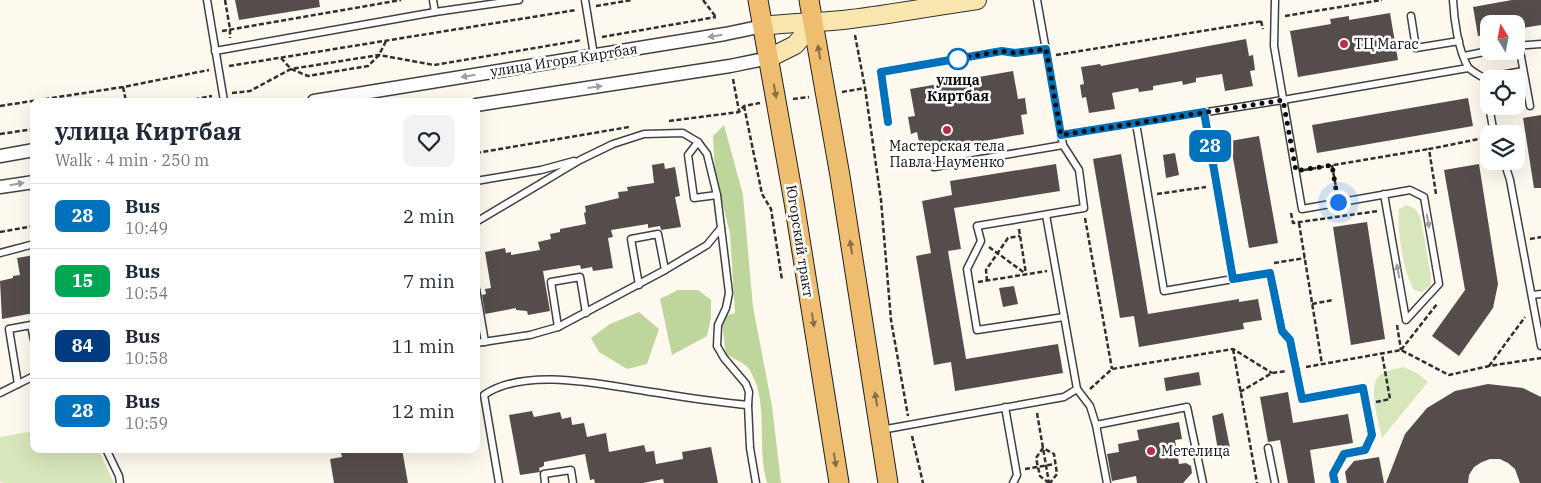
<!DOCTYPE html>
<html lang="en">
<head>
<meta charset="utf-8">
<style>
	body { margin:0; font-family:"IBM Plex Serif",serif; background:#f2f2f3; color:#1f2937; height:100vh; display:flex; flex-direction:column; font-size:19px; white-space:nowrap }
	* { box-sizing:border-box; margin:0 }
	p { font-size:16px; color:#747a83 }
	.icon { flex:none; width:28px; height:28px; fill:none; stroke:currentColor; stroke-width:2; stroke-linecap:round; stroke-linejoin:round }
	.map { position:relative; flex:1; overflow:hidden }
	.drawer { position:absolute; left:30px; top:98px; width:450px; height:355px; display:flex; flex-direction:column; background:#fff; border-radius:10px; box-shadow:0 5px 20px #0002 }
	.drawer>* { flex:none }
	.badge { padding:0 10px; border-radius:8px; font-size:18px; line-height:32px }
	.needle { width:32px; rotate:350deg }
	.controls { position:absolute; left:1480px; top:15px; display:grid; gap:10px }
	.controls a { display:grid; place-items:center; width:45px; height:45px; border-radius:10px; background:#fff; box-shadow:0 5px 20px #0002; font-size:25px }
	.you { position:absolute; width:25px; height:25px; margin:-12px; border:4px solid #fff; border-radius:50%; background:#1a73e8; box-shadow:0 0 0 8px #1a73e833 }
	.map>.badge { position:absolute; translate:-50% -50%; box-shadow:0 0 0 2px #fff }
	.round { display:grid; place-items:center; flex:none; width:52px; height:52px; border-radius:10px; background:#f2f2f3 }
	.overview { display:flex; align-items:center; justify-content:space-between; height:85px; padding:0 25px }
	h1 { font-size:24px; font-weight:700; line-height:38px }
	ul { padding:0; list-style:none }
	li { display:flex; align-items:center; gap:15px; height:65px; padding:0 25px; border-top:1px solid #e0e1e3 }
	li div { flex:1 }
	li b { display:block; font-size:19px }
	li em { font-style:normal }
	li .badge { min-width:55px; font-weight:700; text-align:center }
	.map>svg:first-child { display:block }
	.green { fill:#d7e6bb }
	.forest { fill:#bed59c }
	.building { fill:#554d4b }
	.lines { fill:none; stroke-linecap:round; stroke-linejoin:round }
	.service-casing { stroke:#414141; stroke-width:9 }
	.minor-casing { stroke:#414141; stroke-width:15 }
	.secondary-casing { stroke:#303030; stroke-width:20 }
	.primary-casing { stroke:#1f1f1f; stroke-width:21 }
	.path { stroke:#303030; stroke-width:2.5; stroke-dasharray:5 2.5; stroke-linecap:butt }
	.service { stroke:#fff; stroke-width:6 }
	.minor { stroke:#fff; stroke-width:12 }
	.secondary { stroke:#f9e6af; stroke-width:18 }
	.primary { stroke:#eebd6f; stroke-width:19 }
	.oneway { fill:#9f9f9f }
	.oneway2 { fill:#896e43 }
	.line-casing { stroke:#fff; stroke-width:11 }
	.line { stroke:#0072bc; stroke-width:8 }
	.walk { stroke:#0e0e0e; stroke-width:5; stroke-dasharray:0 9 }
	.poi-dot { fill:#b33049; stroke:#fff; stroke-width:2 }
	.stop-dot { fill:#fff; stroke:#0072bc; stroke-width:2.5 }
	.labels { text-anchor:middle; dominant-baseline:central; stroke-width:5; stroke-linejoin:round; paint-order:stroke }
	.poi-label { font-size:14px; fill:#0e0e0e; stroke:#fff; text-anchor:start }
	.street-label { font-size:14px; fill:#0e0e0e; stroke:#fff }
	.stop-label { font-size:14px; font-weight:bold; fill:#0e0e0e; stroke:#fff }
</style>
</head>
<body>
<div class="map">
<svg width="1541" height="483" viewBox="0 0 1541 483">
	<rect width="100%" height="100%" fill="#fef9ef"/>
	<!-- green -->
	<g class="green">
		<path d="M 1406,205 C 1415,207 1418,212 1421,220 L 1431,277 L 1430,286 L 1422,292 L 1414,290 C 1403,271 1397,231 1399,209 Z"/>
		<path d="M 1404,367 L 1417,373 L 1428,382 L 1382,438 C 1379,423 1368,389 1378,377 C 1383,370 1396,369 1404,367 Z"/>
		<path d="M 34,431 L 34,449 L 98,449 L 114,483 L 6,483 L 0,482 L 0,437 Z"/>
	</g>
	<!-- forest -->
	<g class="forest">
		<path d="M 724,125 L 743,195 L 753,307 L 772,406 L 781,483 L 767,483 C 756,446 770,401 749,369 C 744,362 732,358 726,354 L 721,317 L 735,313 L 730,233 L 715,175 L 713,136 Z"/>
		<path d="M 678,290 L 698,290 L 711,300 L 711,317 L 707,336 L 672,355 L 660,299 Z"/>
		<path d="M 639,312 L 659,329 L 647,364 L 627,369 L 599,352 L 591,338 L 610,324 Z"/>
	</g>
	<!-- building -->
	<g class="building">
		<path d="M 235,0 L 319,0 L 320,7 L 239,20 Z"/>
		<path d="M 1512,0 L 1541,0 L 1541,25 L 1516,29 L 1516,24 L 1489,24 L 1489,34 L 1478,36 L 1473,7 Z"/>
		<path d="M 1390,13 L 1398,60 L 1298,77 L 1290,31 L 1331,24 L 1330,19 L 1349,16 L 1349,20 Z"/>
		<path d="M 1246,39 L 1249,56 L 1253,55 L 1255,70 L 1250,71 L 1253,86 L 1225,91 L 1222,74 L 1196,78 L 1196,82 L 1183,85 L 1182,81 L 1153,86 L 1153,90 L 1139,92 L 1138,88 L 1112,93 L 1115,109 L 1089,113 L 1086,97 L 1082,98 L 1080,85 L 1084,84 L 1081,67 L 1100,64 L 1101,66 Z"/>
		<path d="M 1013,71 L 1018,99 L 1025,98 L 1027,114 L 1021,115 L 1024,134 L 921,152 L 917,132 L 911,134 L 908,117 L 915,116 L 910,89 Z"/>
		<path d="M 1468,98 L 1473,126 L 1317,153 L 1312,125 Z"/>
		<path d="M 1541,115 L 1541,188 L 1534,188 L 1523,118 Z"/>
		<path d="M 1259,136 L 1278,243 L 1249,248 L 1230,141 Z"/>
		<path d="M 1175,153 L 1179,175 L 1166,178 L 1163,155 Z"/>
		<path d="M 1121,154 L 1148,314 L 1239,299 L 1239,302 L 1258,299 L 1262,320 L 1243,323 L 1244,329 L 1139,347 L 1134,316 L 1120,318 L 1093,159 Z"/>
		<path d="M 664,163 L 665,169 L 675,167 L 680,196 L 675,197 L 681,227 L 661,230 L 660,226 L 648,228 L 648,224 L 611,230 L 613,237 L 608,238 L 613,268 L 593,271 L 592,267 L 581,269 L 580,265 L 543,271 L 550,311 L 528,315 L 527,311 L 516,310 L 516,308 L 485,314 L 482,295 L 486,294 L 485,289 L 491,288 L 485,252 L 505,248 L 506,253 L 511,252 L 511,255 L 540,250 L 538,242 L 551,239 L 550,234 L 560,232 L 560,229 L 586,224 L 584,213 L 586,212 L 585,206 L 619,198 L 618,192 L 628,191 L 627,187 L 654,183 L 652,165 Z"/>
		<path d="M 1056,164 L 1060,191 L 954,208 L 961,249 L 948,251 L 966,359 L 1058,344 L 1063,373 L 955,391 L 951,362 L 934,365 L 916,256 L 931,253 L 922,201 L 952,195 L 950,181 Z"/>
		<path d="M 1479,164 L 1498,284 L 1493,308 L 1459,356 L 1432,336 L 1465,290 L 1444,170 Z"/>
		<path d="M 1367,222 L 1385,339 L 1351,345 L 1333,227 Z"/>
		<path d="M 34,255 L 34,313 L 2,319 L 0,281 L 13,278 L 13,276 L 20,275 L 17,258 Z"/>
		<path d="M 1014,286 L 1018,304 L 1003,307 L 999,288 Z"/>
		<path d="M 1199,372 L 1201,385 L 1166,391 L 1164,378 Z"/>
		<path d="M 1488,384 L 1523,388 L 1541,397 L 1541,483 L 1520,483 L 1515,469 L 1508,463 L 1500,459 L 1490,459 L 1482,462 L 1474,467 L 1469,475 L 1468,483 L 1386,483 L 1405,434 L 1427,408 L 1455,391 Z"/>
		<path d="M 1288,392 L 1293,423 L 1348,414 L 1353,443 L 1310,450 L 1315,483 L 1288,483 L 1280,440 L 1268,442 L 1260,397 Z"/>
		<path d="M 532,411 L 534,417 L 560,412 L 562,419 L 571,417 L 572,425 L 584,423 L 587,437 L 606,433 L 609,452 L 644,445 L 646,452 L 654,451 L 656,464 L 683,459 L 682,452 L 711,447 L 718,483 L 664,483 L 663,479 L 643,483 L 595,483 L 594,479 L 590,480 L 585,454 L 544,462 L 544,466 L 539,468 L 540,472 L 520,475 L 509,415 Z"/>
		<path d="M 1223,413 L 1230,448 L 1218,450 L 1212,416 Z"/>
		<path d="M 1179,422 L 1182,439 L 1175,440 L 1179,464 L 1186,463 L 1191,466 L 1192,473 L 1183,483 L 1137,483 L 1136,476 L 1112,481 L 1107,454 L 1119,452 L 1118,444 L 1139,440 L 1137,430 Z"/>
		<path d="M 340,449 L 402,449 L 408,483 L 334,483 L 330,459 L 342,457 Z"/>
		<path d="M 1379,457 L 1384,483 L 1347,483 L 1345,472 L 1354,461 Z"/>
	</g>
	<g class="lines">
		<defs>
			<g id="service">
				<path d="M 207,0 L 224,101"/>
				<path d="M 433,0 L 435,12"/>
				<path d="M 585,0 L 594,55"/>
				<path d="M 1037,0 L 1063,145 L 1079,170 L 1084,208 L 977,226 L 981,241 L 967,269 L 977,330 L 1064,317"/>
				<path d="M 1275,0 L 1274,46 L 1302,209 L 1410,190 L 1424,197 L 1439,284 L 1406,320 L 1384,194"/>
				<path d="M 1453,0 C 1454,19 1458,50 1468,67 C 1471,71 1479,75 1484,78 L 1489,104"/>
				<path d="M 1411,16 L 1416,48 L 1459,41"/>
				<path d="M 1516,46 L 1541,44"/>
				<path d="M 1519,46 L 1530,106"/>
				<path d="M 215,51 L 435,12 L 519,0"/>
				<path d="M 1464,56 L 1489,51"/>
				<path d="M 1484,78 L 1523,71"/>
				<path d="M 1489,106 L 1494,134"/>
				<path d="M 1204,112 L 1233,279 L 1270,273 L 1282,331 L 1290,340 L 1302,399 L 1363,388 L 1372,435 L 1365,450 L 1345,453 L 1333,474 L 1335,483"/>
				<path d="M 888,121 L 881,72 L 1002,51 L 1015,53 L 1046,49"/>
				<path d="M 1136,123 L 1164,291 L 1233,279"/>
				<path d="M 1061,135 L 1283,100 L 1468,68"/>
				<path d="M 698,142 L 688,155 L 694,198 L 717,195"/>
				<path d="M 1504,161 L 1510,180 L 1541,346"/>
				<path d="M 934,167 L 1063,145"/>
				<path d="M 476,181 L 541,170 L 574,161"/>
				<path d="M 1046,215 L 1077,389 L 1090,406 L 1096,425 L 1107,483"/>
				<path d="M 476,222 L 580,160 L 613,144 L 644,134 L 683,133 L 698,142 L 707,154 L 717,195 L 729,293 L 726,308 L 718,325 L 717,346 L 724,358 L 746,384 L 749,392 L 748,405 L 750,448 L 756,483"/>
				<path d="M 0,253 L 34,244"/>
				<path d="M 639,285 L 631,239 L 658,234 L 665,270"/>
				<path d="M 476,289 L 485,342"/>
				<path d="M 1532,295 L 1541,294"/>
				<path d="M 558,327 L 551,282 L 580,277 L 586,313"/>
				<path d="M 476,343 L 530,335 L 558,327 L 665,270 L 707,245 L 721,228"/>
				<path d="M 18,384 L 9,329 L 31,325 L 34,340"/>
				<path d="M 0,393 L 34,376"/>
				<path d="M 1005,407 L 1017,475 L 1013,483"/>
				<path d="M 1096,425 L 1187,407 L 1203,483"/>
				<path d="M 881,430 L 1064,397 L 1077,389"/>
				<path d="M 1268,448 L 1275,483"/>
				<path d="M 106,449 L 119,476 L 120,483"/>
				<path d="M 499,483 L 484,395 C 525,367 599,384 645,391 C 679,396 713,402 748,405"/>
				<path d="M 545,483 L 544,474 L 571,470 L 573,483"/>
			</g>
			<g id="minor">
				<path d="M 314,101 L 725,34 L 763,26"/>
				<path d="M 476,105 L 730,66 L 769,58"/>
				<path d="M 0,156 L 34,150"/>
				<path d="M 0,187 L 34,182"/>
			</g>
			<g id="secondary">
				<path d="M 763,26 C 792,22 822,23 851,19 C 893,14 935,6 977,0"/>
				<path d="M 769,58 L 795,45 L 814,23"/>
			</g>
			<g id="primary">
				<path d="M 758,0 L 794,202 L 839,483"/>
				<path d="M 809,0 L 840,176 L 888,483"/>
			</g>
		</defs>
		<!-- service casing -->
		<use href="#service" class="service-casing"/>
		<!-- minor casing -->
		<use href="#minor" class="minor-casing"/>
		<!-- secondary casing -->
		<use href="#secondary" class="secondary-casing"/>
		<!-- primary casing -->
		<use href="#primary" class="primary-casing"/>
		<!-- path -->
		<g class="path">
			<path d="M 225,0 L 230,29 L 230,38"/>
			<path d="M 703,0 L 716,17"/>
			<path d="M 596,6 L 632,0"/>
			<path d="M 1285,16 L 1382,0"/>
			<path d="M 1261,21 L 1263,29"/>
			<path d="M 222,31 L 401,0"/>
			<path d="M 855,35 L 865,88 L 881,200 L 891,320 L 908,416"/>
			<path d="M 602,37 L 716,17"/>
			<path d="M 1056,55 L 1263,21"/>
			<path d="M 281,58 L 291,69 L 308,76 L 368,66 L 379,55 L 386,41"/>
			<path d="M 229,66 L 576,10"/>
			<path d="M 733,79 L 739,111"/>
			<path d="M 123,87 L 126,101"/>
			<path d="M 842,92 L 865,88"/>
			<path d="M 232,93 L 250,91 L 291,69 L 379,55 L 434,65 L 582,40"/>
			<path d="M 793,99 L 809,97"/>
			<path d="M 187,101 L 212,96"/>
			<path d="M 0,106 L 123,87 L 209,70"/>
			<path d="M 744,106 L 762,194 L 771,209 L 782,280"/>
			<path d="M 669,121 L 739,112 L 744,106 L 760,103"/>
			<path d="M 0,134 L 34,129"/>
			<path d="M 476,153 L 629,127"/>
			<path d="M 1332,165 L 1337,193"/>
			<path d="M 1304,170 L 1429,149"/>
			<path d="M 1157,194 L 1206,187"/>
			<path d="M 1436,194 L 1429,149 L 1484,138"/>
			<path d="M 1291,213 L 1293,223 L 1378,211"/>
			<path d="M 1085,218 L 1112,369"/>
			<path d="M 1299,223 L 1322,364"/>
			<path d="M 1019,229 L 1026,274"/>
			<path d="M 0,232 L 34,226"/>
			<path d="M 1530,239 L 1541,237"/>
			<path d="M 989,247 L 1026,274"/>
			<path d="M 1274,263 L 1305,258"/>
			<path d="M 987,281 L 986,270 L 1008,238 L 1020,236"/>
			<path d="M 978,282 L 1047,271"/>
			<path d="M 1312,304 L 1333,300"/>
			<path d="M 1397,325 L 1401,350"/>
			<path d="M 1233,349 L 1257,483"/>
			<path d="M 1401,350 L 1437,304"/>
			<path d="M 1489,366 L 1525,317"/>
			<path d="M 1306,367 L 1401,350 L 1449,375 L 1489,366 L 1541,358"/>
			<path d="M 1090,389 L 1112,369 L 1233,349 L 1272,373"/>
			<path d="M 1240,392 L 1272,373 L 1286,371"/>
			<path d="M 1376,402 L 1390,399 L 1382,354"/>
			<path d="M 1037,413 L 1049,483"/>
			<path d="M 912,436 L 923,483"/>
			<path d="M 1025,469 L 1055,464"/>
			<path d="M 1049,483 L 1040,476 L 1036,458 L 1043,448 L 1054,454 L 1057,474 L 1050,483"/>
		</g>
		<!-- service -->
		<use href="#service" class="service"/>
		<!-- minor -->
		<use href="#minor" class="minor"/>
		<!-- secondary -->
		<use href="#secondary" class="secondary"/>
		<!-- primary -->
		<use href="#primary" class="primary"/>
	</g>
	<!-- one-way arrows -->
	<defs><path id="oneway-solid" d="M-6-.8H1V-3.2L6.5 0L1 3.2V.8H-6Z" transform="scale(1.25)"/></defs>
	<g class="oneway">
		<use href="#oneway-solid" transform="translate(715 36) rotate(171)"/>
		<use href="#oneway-solid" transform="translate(468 76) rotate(171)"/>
		<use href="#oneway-solid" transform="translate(595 87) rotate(-8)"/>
		<use href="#oneway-solid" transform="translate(17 184) rotate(-10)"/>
		<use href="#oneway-solid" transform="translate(1428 221) rotate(80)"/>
		<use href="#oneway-solid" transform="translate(1398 271) rotate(-100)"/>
	</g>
	<g class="oneway2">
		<use href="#oneway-solid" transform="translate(819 52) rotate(-100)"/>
		<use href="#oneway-solid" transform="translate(775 91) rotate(80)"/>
		<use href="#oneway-solid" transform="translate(851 247) rotate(-99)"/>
		<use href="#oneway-solid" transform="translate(813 320) rotate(81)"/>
		<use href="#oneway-solid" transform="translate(876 399) rotate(-99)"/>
		<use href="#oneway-solid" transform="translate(835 460) rotate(81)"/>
	</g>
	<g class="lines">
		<defs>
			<path id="line" d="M 888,122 L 881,72 L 1002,51 L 1015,53 L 1046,49 L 1061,135 L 1204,112 L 1233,279 L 1270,273 L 1282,331 L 1290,340 L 1302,399 L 1363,388 L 1372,435 L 1365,450 L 1344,454 L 1333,474 L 1335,483"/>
		</defs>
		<!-- line casing -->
		<use href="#line" class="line-casing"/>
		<!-- line -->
		<use href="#line" class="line"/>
		<!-- walk -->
		<path class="walk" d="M 958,59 L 950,60 L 1002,51 L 1015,53 L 1046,49 L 1061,135 L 1283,100 L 1296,171 L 1332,165 L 1338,202"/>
	</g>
	<!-- markers -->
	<g class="poi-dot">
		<circle cx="1344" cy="44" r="5"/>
		<circle cx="947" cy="130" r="5"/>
		<circle cx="1151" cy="451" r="5"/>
	</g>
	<circle class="stop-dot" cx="958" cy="59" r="10"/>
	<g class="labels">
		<!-- poi labels -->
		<g class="poi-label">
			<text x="1354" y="44">ТЦ Магас</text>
			<text x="947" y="146" text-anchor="middle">Мастерская тела<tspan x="947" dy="16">Павла Науменко</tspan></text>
			<text x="1161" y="451">Метелица</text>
		</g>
		<!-- street labels -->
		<g class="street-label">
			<text transform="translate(564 60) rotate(-9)">улица Игоря Киртбая</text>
			<text transform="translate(800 241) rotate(81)">Югорский тракт</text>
		</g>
		<!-- stop labels -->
		<g class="stop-label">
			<text x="958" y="80">улица<tspan x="958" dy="16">Киртбая</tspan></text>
		</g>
	</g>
</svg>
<div class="controls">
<a><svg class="needle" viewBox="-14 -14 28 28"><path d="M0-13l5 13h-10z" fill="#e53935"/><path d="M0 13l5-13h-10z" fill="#747a83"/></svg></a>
<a><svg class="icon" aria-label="locate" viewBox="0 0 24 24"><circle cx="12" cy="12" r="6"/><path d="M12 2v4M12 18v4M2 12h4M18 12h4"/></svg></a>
<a><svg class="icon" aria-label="layers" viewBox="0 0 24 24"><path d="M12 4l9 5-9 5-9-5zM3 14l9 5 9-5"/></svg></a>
</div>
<div class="you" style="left:1338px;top:202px"></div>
<b class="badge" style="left:1210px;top:146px;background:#0072bc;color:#fff">28</b>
<section class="drawer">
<div class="overview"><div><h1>улица Киртбая</h1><p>Walk · 4 min · 250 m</p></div><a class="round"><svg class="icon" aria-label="heart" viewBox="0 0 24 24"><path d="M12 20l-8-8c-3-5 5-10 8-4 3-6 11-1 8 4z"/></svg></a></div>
<ul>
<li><span class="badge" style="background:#0072bc;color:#fff">28</span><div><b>Bus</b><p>10:49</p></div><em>2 min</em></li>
<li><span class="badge" style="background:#00a651;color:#fff">15</span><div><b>Bus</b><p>10:54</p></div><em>7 min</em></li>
<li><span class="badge" style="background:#003b80;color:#fff">84</span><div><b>Bus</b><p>10:58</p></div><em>11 min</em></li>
<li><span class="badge" style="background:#0072bc;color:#fff">28</span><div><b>Bus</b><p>10:59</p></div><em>12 min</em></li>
</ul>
</section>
</div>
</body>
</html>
